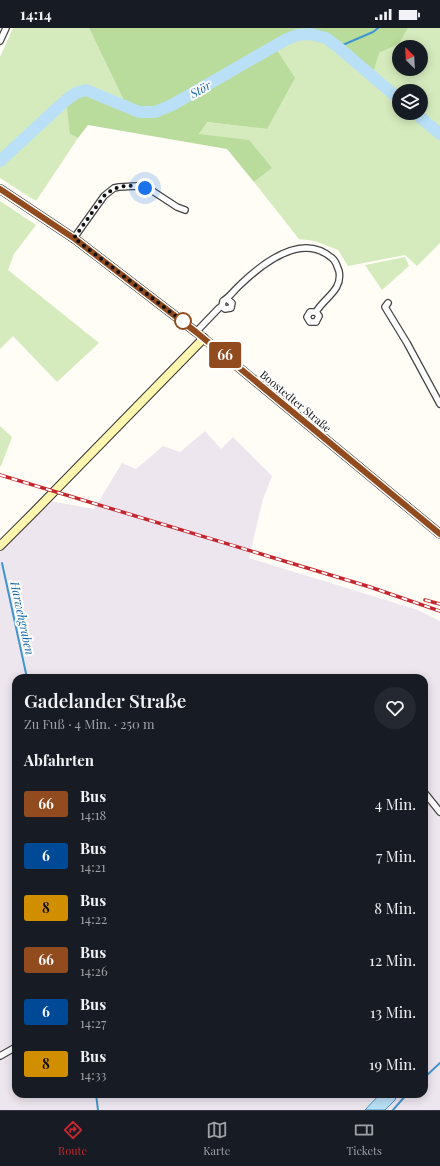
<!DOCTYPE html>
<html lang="de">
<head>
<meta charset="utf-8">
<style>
	body { margin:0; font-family:"Playfair Display",serif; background:#242831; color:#f1f3f6; height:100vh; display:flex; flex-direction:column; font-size:15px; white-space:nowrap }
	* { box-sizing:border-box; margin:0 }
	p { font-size:13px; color:#9ea1a6 }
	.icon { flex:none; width:22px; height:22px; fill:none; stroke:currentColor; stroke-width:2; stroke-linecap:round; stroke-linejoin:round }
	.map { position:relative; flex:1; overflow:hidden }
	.sheet { position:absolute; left:12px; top:646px; width:416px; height:424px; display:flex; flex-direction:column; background:#171b24; border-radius:12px; box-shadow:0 2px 10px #0003 }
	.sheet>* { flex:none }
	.badge { padding:0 8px; border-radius:3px; font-size:14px; line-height:26px }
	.needle { width:26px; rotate:336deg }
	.controls { position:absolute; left:392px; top:12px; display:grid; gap:8px }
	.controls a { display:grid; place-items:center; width:36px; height:36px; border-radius:50%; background:#171b24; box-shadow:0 2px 10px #0003; font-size:20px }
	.you { position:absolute; width:20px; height:20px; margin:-10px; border:3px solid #fff; border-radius:50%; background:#1a73e8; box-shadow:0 0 0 6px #1a73e833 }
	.map>.badge { position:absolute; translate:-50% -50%; box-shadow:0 0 0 2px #fff }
	h2 { padding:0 12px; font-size:15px; line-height:36px }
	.round { display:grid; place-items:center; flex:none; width:42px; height:42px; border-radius:21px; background:#242831 }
	.overview { display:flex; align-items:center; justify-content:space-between; height:68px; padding:0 12px }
	h1 { font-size:19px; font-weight:600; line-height:30px }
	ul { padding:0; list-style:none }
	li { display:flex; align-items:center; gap:12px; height:52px; padding:0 12px }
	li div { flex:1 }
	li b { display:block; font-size:15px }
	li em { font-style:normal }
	li .badge { min-width:44px; font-weight:700; text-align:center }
	.status { display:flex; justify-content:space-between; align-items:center; height:28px; padding:0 20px; background:#171b24; direction:ltr }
	.status svg { height:11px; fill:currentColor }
	.menu { display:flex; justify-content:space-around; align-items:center; height:56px; border-top:1px solid #363941; background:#171b24; font-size:11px; color:#9ea1a6 }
	.menu a { display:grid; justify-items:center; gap:2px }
	.menu .selected { color:#c4262e }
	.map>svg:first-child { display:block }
	.industrial { fill:#eee6ef; fill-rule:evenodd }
	.green { fill:#d5ebbd; fill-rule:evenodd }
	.forest { fill:#b9dc9c }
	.water { fill:#b9e0f7; stroke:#3f96cf }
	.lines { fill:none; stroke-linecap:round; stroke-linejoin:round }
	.stream { stroke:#3f96cf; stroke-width:2 }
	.river { stroke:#b9e0f7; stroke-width:12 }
	.street-casing { stroke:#444; stroke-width:8 }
	.secondary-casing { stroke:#333; stroke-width:10 }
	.street { stroke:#fff; stroke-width:5.5 }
	.secondary { stroke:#fff6b0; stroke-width:8 }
	.rail-casing { stroke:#c4262e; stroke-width:3.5 }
	.rail { stroke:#fff; stroke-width:2; stroke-dasharray:6; stroke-linecap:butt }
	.line-casing { stroke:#fff; stroke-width:9 }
	.line { stroke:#914b1e; stroke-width:6 }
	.walk { stroke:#111; stroke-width:4; stroke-dasharray:0 7.2 }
	.stop-dot { fill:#fff; stroke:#914b1e; stroke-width:2 }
	.labels { text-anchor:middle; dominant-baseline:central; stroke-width:4; stroke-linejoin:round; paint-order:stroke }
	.street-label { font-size:11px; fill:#111; stroke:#fff }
	.water-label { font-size:12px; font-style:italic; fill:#1768a6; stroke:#fff }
</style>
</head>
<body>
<div class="status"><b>14:14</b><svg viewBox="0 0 49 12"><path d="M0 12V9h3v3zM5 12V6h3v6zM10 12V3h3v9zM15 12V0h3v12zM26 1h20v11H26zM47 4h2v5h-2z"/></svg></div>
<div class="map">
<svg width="440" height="1082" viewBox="0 0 440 1082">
	<rect width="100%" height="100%" fill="#fffdf5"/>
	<!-- industrial -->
	<path class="industrial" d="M 205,403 L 221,421 L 233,409 L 272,448 L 263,471 L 249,530 L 418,582 L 440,593 L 440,1082 L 0,1082 L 0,513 L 39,471 L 94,481 L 122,435 L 136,441 L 163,418 L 180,424 ZM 16,650 L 424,650 L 424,1066 L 16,1066 Z"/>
	<!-- green -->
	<g class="green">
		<path d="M 13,0 L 89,0 L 127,79 L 119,76 L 70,106 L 78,110 L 36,173 L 0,150 L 0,29 Z"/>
		<path d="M 408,0 L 440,0 L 440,215 L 417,238 L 405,227 L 348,238 L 338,222 L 315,213 L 299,211 L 254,154 L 272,140 L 199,106 L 206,94 L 267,101 L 274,18 L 285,12 L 297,7 L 310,6 L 326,10 L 338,19 L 379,25 L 399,16 ZM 399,19 L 421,19 L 421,41 L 399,41 ZM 399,63 L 421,63 L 421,85 L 399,85 Z"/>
		<path d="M 0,173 L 36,197 L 14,226 L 8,242 L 99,315 L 57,354 L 13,308 L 0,321 Z"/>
		<path d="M 405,229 L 409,238 L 382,262 L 365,237 Z"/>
		<path d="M 0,398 L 12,409 L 1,438 L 0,438 Z"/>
	</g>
	<!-- forest -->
	<path class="forest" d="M 89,0 L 408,0 L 399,16 L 379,25 L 372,48 C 352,31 326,0 296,8 C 288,10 281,14 274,18 L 295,50 L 267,101 L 207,94 L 199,106 L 249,112 L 272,140 L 254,154 L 227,121 L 88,97 L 78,110 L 70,106 L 66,72 L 76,65 L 86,62 L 127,79 Z"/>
	<!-- water -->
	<path class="water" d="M 383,1066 L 397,1067 L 395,1072 L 385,1082 L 365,1082 L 379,1067 Z"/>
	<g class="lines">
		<!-- stream -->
		<g class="stream">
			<path d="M 338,19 L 373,4 L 378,0"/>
			<path d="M 2,535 L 27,650"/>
			<path d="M 424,1050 L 440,1035"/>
			<path d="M 96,1066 L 98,1082"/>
			<path d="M 393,1082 L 407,1066"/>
		</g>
		<!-- river -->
		<g class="river">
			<path d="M 415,85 L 440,106"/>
			<path d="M 0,133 L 66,72 L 76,65 L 86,62 L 139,84 L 155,84 L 172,77 L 285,12 L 297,7 L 310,6 L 326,10 L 338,19 L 399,71"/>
		</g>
		<defs>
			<g id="street">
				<path d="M 0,13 L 6,0"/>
				<path d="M 74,210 L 104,168 L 114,160 L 119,159 L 137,158 L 151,162 L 177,179 L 185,182"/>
				<path d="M 388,275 L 385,279 L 407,315 L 440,376"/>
				<path d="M 222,278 L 225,281 L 231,280 L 232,275 L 227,271"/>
				<path d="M 196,304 L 219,280 L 222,278 L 223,273 C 230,269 234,262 241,256 C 263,235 302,204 332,230 C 336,233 337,238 339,243 C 343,262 324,270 316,284 L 310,284 L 307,289 L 310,294 L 316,294 L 319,288 L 316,284"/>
				<path d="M 424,764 L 440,784"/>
				<path d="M 0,1028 L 16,1019"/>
			</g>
			<g id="secondary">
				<path d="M 0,161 L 75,211 L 196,304 L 440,506"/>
				<path d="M 0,518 L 34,484 L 204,310"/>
			</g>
		</defs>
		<!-- street casing -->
		<use href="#street" class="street-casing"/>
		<!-- secondary casing -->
		<use href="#secondary" class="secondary-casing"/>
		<!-- street -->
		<use href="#street" class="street"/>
		<!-- secondary -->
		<use href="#secondary" class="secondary"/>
		<defs>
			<g id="rail">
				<path d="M 0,447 L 370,559 L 440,583"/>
				<path d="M 425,572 L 440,576"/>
			</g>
		</defs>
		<!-- rail casing -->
		<use href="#rail" class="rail-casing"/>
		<!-- rail -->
		<use href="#rail" class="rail"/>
	</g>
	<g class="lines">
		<defs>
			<path id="line" d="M 0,161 L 75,211 L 196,304 L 440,506"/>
		</defs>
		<!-- line casing -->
		<use href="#line" class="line-casing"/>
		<!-- line -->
		<use href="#line" class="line"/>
		<!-- walk -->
		<path class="walk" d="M 145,160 C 129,156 116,157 104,168 L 74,210 L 186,296 L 183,293"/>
	</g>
	<!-- markers -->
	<circle class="stop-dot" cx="183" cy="293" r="8"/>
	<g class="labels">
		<!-- street labels -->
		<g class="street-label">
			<text transform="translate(296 373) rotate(40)">Boostedter Straße</text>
		</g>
		<!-- water labels -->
		<g class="water-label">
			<text transform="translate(200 61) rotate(-29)">Stör</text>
			<text transform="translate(23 590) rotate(78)">Harwehgraben</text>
		</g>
	</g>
</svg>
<div class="controls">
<a><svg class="needle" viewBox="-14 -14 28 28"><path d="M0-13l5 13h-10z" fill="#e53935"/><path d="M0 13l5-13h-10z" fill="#9ea1a6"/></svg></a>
<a><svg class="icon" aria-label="layers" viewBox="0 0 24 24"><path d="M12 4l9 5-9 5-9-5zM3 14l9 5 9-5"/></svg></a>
</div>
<div class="you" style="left:145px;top:160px"></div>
<b class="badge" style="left:225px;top:327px;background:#914b1e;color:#fff">66</b>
<section class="sheet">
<div class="overview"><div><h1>Gadelander Straße</h1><p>Zu Fuß · 4 Min. · 250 m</p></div><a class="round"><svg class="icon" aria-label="heart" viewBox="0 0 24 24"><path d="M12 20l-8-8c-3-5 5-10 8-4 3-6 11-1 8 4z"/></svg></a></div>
<h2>Abfahrten</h2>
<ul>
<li><span class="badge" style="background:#914b1e;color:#fff">66</span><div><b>Bus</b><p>14:18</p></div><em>4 Min.</em></li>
<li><span class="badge" style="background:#004996;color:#fff">6</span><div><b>Bus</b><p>14:21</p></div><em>7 Min.</em></li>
<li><span class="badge" style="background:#d18f00;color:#111">8</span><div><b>Bus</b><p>14:22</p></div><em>8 Min.</em></li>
<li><span class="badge" style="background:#914b1e;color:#fff">66</span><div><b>Bus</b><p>14:26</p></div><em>12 Min.</em></li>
<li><span class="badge" style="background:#004996;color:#fff">6</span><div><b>Bus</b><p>14:27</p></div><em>13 Min.</em></li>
<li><span class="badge" style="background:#d18f00;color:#111">8</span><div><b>Bus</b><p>14:33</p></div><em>19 Min.</em></li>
</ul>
</section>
</div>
<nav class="menu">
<a class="selected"><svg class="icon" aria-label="directions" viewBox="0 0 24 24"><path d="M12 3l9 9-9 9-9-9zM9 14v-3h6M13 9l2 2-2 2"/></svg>Route</a>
<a><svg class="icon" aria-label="map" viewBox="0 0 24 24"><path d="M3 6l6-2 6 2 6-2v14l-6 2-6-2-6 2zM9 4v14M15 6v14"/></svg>Karte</a>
<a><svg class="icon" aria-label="tickets" viewBox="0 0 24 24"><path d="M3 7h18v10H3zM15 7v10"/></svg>Tickets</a>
</nav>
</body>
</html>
